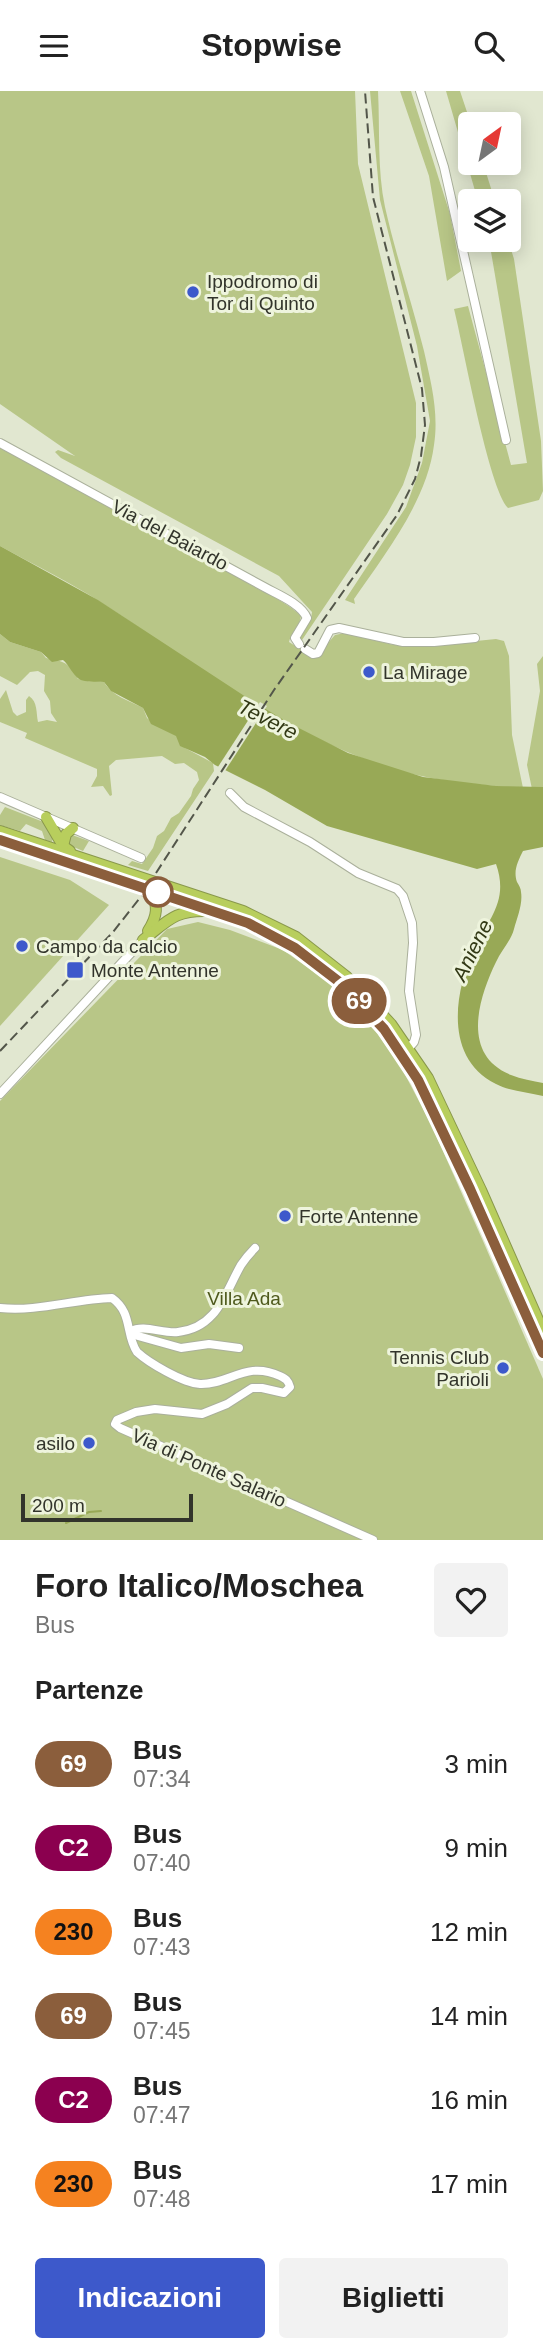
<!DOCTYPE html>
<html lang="it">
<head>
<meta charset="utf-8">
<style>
	body { margin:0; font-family:Helvetica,sans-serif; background:#f2f2f2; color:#222; height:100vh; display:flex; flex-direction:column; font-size:26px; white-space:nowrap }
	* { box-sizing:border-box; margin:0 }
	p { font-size:23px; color:#767676 }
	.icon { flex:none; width:38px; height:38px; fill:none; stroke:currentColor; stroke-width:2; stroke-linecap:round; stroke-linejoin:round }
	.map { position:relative; height:1449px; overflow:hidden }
	.side { display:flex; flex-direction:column; background:#fff; flex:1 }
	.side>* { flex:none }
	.badge { padding:0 14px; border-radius:23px; font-size:24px; line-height:46px }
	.needle { width:46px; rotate:33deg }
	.fabs { position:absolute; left:458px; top:21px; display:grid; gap:14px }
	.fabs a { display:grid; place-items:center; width:63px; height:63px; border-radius:7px; background:#fff; box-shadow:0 4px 18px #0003; font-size:35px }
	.scale { position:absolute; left:21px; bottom:18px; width:172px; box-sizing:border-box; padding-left:7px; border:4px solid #32342b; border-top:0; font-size:19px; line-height:24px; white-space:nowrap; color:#32342b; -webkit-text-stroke:5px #eef4dd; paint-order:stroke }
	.map>.badge { position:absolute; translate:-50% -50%; box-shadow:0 0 0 4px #fff }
	h2 { padding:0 35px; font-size:26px; line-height:63px }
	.round { display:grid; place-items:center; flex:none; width:74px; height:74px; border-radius:7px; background:#f2f2f2 }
	.overview { display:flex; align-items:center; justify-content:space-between; height:119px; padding:0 35px }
	h1 { font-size:33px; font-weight:700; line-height:52px }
	.primary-button { display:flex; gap:14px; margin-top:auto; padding:14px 35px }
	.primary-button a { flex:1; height:80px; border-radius:7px; background:#3d59cb; color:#fff; font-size:28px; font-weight:700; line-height:80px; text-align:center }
	.primary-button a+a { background:#f2f2f2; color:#222 }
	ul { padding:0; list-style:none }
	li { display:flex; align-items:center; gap:21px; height:84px; padding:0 35px }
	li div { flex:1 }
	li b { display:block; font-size:26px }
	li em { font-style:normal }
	li .badge { min-width:77px; font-weight:700; text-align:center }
	header { display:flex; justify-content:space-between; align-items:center; height:91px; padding:0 35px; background:#fff; font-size:32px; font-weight:700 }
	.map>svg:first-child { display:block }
	.green { fill:#b8c687 }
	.water { fill:#98a956 }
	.pier { fill:#e1e7d0 }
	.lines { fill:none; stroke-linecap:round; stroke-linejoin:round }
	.stream { stroke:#98a956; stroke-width:2 }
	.minor-casing { stroke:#aab09b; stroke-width:10 }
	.highway-casing { stroke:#89984c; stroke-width:12 }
	.minor { stroke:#fff; stroke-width:8 }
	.highway { stroke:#b8ce5d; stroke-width:10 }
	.rail { stroke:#53564a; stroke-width:2; stroke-dasharray:10 5; stroke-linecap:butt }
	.line-casing { stroke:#fff; stroke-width:16 }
	.line { stroke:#8b5e3c; stroke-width:10 }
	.poi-dot { fill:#3d59cb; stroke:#eef4dd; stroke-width:2.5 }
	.stop-dot { fill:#fff; stroke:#8b5e3c; stroke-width:3.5 }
	.labels { text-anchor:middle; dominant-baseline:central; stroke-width:6; stroke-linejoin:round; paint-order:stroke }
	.poi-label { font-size:19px; fill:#32342b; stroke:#eef4dd; text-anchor:start }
	.street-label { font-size:19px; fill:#32342b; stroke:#eef4dd }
	.park-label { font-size:19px; fill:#4e591c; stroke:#eef4dd }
	.water-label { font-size:21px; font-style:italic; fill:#313814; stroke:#eef4dd }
</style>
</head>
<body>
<header><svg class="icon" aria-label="menu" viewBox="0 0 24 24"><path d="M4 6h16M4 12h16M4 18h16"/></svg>Stopwise<svg class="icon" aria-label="search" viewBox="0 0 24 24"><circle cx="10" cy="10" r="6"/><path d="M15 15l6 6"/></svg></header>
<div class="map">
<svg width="543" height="1449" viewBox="0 0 543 1449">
	<rect width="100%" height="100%" fill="#e1e7d0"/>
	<!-- green -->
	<g class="green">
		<path d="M 0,0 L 355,0 L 358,73 L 416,312 L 416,346 L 410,374 L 403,394 L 387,423 L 302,549 L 299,545 L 311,528 L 312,521 L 279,485 L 61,367 L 55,361 L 58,359 L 75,365 L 0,313 Z"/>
		<path d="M 370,0 L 378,0 C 380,38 377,79 385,116 C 396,165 412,212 424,260 C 431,292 439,321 434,354 C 427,410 385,463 354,508 L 355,513 L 345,509 L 406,416 L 422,372 L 430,330 L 417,255 L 380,109 Z"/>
		<path d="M 400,0 L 411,0 L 450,123 L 461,180 L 447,190 L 429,85 Z"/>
		<path d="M 446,0 L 460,0 L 471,33 L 471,72 L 483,72 L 495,110 L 478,110 Z"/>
		<path d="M 489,149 L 508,149 L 514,168 L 541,350 L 543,400 L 539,409 L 508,417 C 489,398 463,254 454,218 L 468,215 L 511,374 L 527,372 Z"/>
		<path d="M 0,356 L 236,484 C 256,500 282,506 301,525 C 300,535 291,541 289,551 L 309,564 L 320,561 L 335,544 L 345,542 L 394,554 L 426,555 L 496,548 L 504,550 L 509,565 L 512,644 L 523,697 C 478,694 430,690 387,676 C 283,642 193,571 102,512 C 70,491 34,474 0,455 Z"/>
		<path d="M 0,543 L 10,551 L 41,561 L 46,567 C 65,571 67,570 78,588 L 104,591 C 113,606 129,609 143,617 L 147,627 L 157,635 L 176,644 L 185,657 L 213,672 L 214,680 L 148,780 L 128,774 L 132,770 L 142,773 L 153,757 L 157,745 L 164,740 L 171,727 L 179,722 L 191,705 L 193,698 L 199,689 L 197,681 L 184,672 L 175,673 L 162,665 L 116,669 L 109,675 L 112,704 L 110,705 L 103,695 L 91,696 L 97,685 L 97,678 L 25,647 L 27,642 L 0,631 L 0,608 L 6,599 L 13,621 L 17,625 L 26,621 L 26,609 L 29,605 C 38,611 36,622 38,631 L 47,629 L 57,631 L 51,622 L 50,610 L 44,600 L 45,584 L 38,580 L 30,581 L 17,594 L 0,585 Z"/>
		<path d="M 543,565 L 543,696 L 532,698 L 527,674 L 540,600 L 537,573 Z"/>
		<path d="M 5,716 L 46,732 L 53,745 L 52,751 L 45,749 L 42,740 L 26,733 L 20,740 L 0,734 L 0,724 Z"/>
		<path d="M 72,744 L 89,750 L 83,760 L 69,754 L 68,748 Z"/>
		<path d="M 0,766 L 70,789 L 109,814 L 0,935 Z"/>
		<path d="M 198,831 L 230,839 L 283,859 L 328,891 L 371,934 L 401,976 L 430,1031 L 483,1150 L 543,1288 L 543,1449 L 0,1449 L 0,1010 L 167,838 Z"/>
	</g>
	<!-- water -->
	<path class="water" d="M 0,455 L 98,509 L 249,608 L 289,632 L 348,662 L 423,686 L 496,695 L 543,696 L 543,756 L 523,760 C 518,770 513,780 517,791 C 519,794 521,798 521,801 C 523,813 517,827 514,838 C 511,850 501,860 496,871 C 478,908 461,964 511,984 C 521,988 533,990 543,992 L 543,1005 C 528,1001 509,1000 496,993 C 444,967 454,902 474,858 C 489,827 509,810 496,773 L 477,778 L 327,735 L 265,699 L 215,674 L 205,666 L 180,655 L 176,645 L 151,633 L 143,617 L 111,600 L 104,591 C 97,590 86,592 79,588 C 73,584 69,574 63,569 L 52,571 L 41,561 L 10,551 L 0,543 Z"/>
	<!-- pier -->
	<path class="pier" d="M 260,611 L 267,615 L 223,683 L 216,679 Z"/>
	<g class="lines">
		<!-- stream -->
		<path class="stream" d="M 66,1432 L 89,1421 L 101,1420"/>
		<defs>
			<g id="minor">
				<path d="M 420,0 L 444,76 L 506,349"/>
				<path d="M 0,352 L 266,497 C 279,504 301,513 307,527 L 295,547 L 299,553"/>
				<path d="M 305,558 L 313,563 L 318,562 L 330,539 L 339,537 L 403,551 L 434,551 L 475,547"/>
				<path d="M 230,702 L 244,716 L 310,751 L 358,782 L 397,798 L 403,805 L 412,832 L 413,852 L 409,900 L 416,944 L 414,951 L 409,957"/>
				<path d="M 0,706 L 141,767"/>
				<path d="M 0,1003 L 143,849"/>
				<path d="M 0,1217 C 38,1221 74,1208 112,1207 C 133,1222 125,1243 137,1261 C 149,1272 183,1292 200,1293 C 229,1294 246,1269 280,1285 C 286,1288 288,1289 290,1296 L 284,1302 L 262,1297 L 252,1297 L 227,1313 L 202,1323 L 155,1318 L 136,1321 L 117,1329 L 115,1333 L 120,1337 L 373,1449"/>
				<path d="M 131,1240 C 144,1233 163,1243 178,1241 C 217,1237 225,1202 241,1174 C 245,1168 250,1162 255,1157"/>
				<path d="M 131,1240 L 138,1245 L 181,1257 L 209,1253 L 239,1257"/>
			</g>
			<g id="highway">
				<path d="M 46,726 L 63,755 L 70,760"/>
				<path d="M 0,740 L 243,820 L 296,846 L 347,886 L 391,933 L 428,987 L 481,1099 L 543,1240"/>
				<path d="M 0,750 L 248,832 L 295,857 L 342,893 L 384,938 L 418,989 L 470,1098 L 543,1262"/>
				<path d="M 63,755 L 66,743 L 73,737"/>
				<path d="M 148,840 C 158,824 158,816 151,798"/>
				<path d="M 143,849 C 168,830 174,819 208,820"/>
			</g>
		</defs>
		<!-- minor casing -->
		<use href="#minor" class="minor-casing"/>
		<!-- highway casing -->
		<use href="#highway" class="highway-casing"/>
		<!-- minor -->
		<use href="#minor" class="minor"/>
		<!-- highway -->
		<use href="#highway" class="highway"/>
		<!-- rail -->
		<g class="rail">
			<path d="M 156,782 L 274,599 L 397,424 L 415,388 L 421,365 L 425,334 L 422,298 L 373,106 L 365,0"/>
			<path d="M 0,960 L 113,841 L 143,803"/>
		</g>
	</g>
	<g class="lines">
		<defs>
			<path id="line" d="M 0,749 L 248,832 L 295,857 L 342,893 L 384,938 L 418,989 L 470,1098 L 543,1262"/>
		</defs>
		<!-- line casing -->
		<use href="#line" class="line-casing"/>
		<!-- line -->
		<use href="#line" class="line"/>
	</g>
	<!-- markers -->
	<g class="poi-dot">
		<circle cx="193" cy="201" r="7"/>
		<circle cx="369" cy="581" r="7"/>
		<circle cx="22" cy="855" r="7"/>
		<rect x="66" y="870" width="18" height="18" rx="3.5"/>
		<circle cx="285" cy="1125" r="7"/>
		<circle cx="503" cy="1277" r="7"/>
		<circle cx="89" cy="1352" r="7"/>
	</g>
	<circle class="stop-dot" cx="158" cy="801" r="14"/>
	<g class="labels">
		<!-- poi labels -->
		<g class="poi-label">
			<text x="207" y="190">Ippodromo di<tspan x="207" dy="22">Tor di Quinto</tspan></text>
			<text x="383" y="581">La Mirage</text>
			<text x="36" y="855">Campo da calcio</text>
			<text x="91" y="879">Monte Antenne</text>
			<text x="299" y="1125">Forte Antenne</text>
			<text x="489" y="1266" text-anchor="end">Tennis Club<tspan x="489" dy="22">Parioli</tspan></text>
			<text x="75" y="1352" text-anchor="end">asilo</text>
		</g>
		<!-- street labels -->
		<g class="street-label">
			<text transform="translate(170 444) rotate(28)">Via del Baiardo</text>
			<text transform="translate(209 1377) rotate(24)">Via di Ponte Salario</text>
		</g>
		<!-- park labels -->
		<g class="park-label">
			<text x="244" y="1207">Villa Ada</text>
		</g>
		<!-- water labels -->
		<g class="water-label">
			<text transform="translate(268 628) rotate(27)">Tevere</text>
			<text transform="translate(472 859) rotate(-64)">Aniene</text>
		</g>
	</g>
</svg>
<div class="fabs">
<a><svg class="needle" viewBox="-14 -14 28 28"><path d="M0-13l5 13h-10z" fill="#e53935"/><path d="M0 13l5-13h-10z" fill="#767676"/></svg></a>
<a><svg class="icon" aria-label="layers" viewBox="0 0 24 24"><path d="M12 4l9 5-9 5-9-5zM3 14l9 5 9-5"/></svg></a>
</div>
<div class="scale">200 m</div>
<b class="badge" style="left:359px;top:910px;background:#8b5e3c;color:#fff">69</b>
</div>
<section class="side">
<div class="overview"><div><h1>Foro Italico/Moschea</h1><p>Bus</p></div><a class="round"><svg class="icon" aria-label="heart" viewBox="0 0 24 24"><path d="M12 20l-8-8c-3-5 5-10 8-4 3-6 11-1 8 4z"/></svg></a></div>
<h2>Partenze</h2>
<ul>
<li><span class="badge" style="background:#8b5e3c;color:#fff">69</span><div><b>Bus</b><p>07:34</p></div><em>3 min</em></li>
<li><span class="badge" style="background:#8b004f;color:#fff">C2</span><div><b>Bus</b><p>07:40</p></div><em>9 min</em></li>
<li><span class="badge" style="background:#f58220;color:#111">230</span><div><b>Bus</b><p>07:43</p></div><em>12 min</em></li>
<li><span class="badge" style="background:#8b5e3c;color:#fff">69</span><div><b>Bus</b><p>07:45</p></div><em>14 min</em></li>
<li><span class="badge" style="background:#8b004f;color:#fff">C2</span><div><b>Bus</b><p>07:47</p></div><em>16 min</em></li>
<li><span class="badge" style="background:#f58220;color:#111">230</span><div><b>Bus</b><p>07:48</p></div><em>17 min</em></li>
</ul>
<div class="primary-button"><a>Indicazioni</a><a>Biglietti</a></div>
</section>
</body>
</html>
